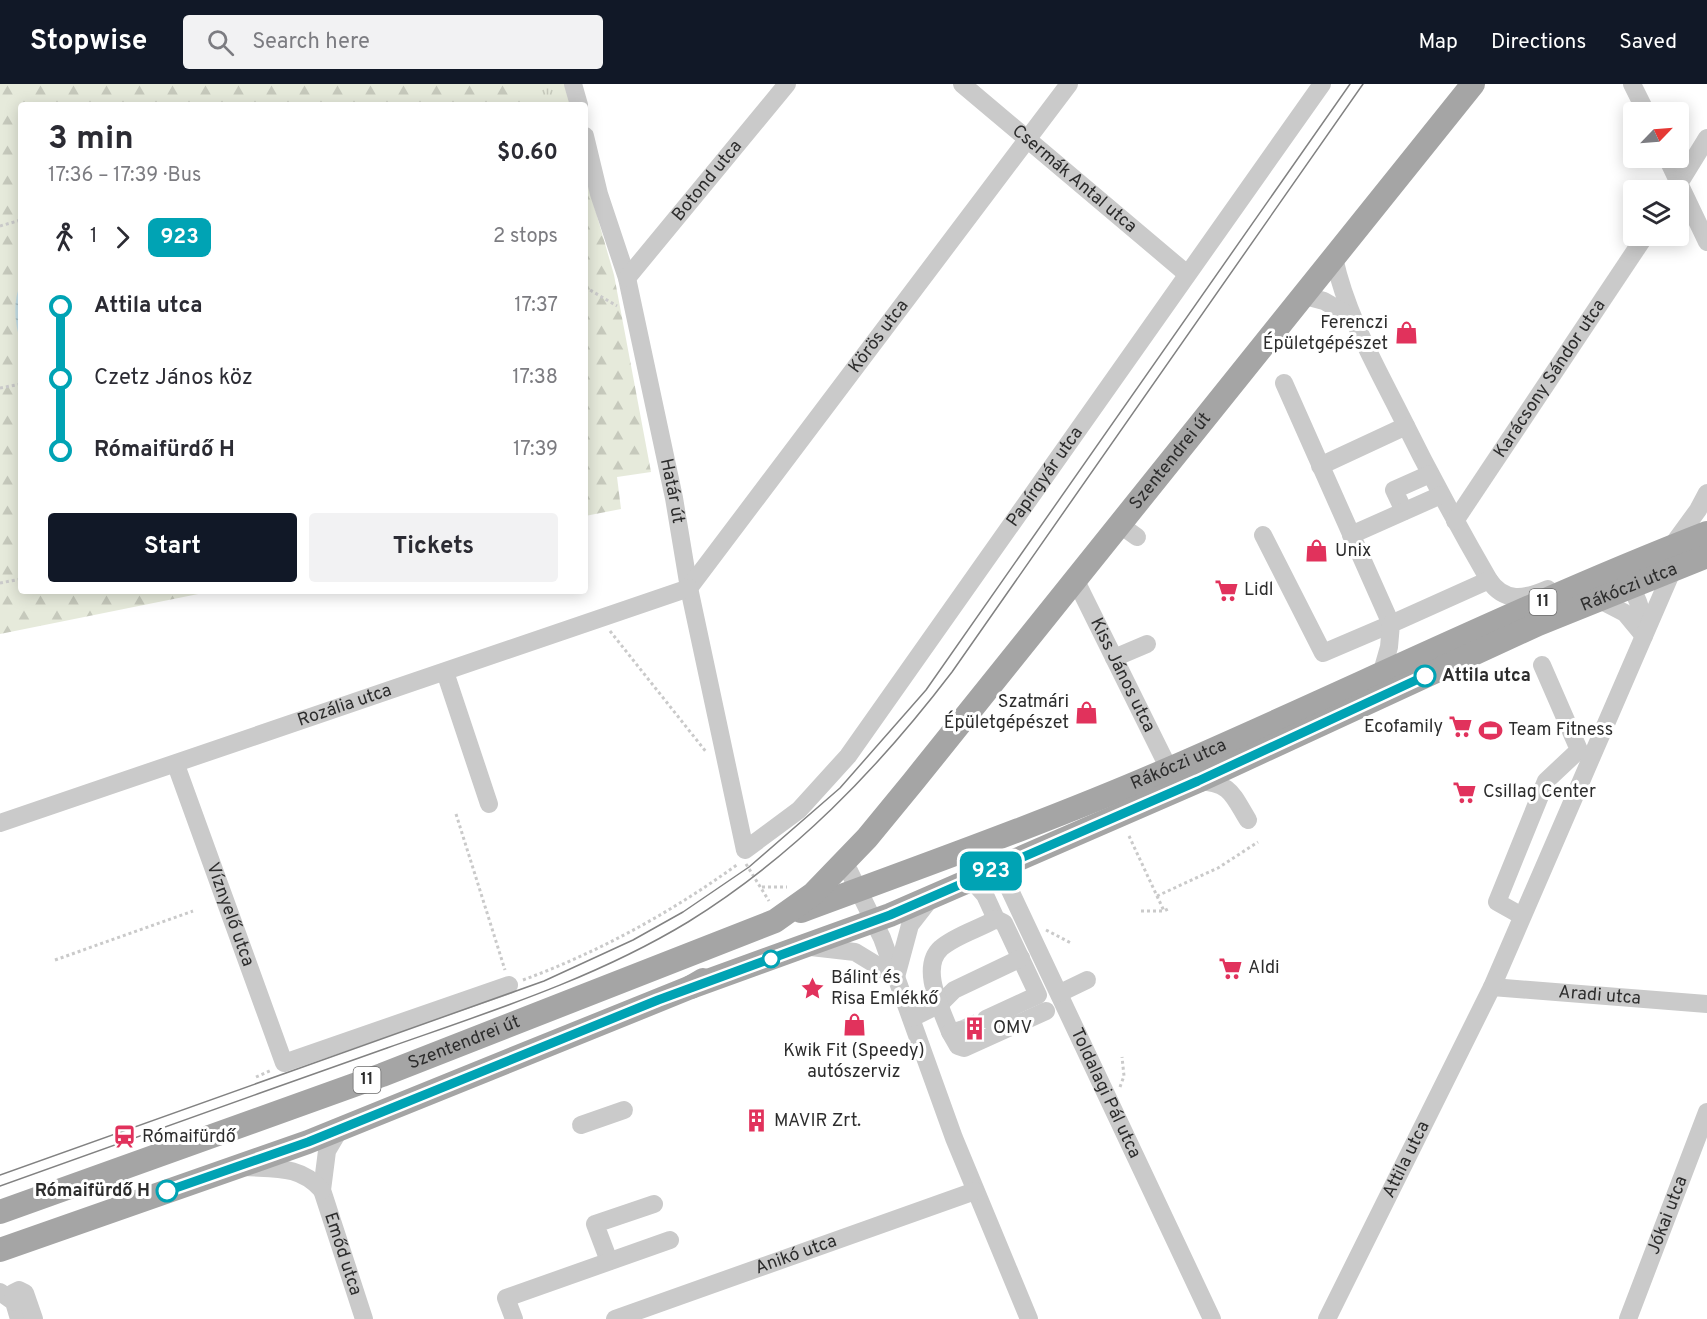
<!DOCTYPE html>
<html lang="en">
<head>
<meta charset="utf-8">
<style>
	body { margin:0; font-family:Overpass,sans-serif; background:#f2f2f3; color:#2b2b33; height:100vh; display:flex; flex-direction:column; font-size:22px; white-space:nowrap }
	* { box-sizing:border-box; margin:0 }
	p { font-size:20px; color:#7c7c81 }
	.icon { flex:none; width:33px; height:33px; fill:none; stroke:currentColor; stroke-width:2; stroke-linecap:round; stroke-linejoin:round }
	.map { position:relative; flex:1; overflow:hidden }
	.details { position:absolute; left:18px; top:18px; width:570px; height:492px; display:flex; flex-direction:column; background:#fff; border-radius:6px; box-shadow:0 3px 15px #0003 }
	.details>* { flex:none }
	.badge { padding:0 12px; border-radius:9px; font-size:21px; line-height:39px }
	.needle { width:39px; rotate:65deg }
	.buttons { position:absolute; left:1623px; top:18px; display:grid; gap:12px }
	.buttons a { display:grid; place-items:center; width:66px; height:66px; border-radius:6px; background:#fff; box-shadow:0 3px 15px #0003; font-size:30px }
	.map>.badge { position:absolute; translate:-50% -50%; box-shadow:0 0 0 3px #fff }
	.legs { display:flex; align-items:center; gap:9px; height:66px; padding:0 30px; font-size:20px }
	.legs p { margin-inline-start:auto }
	.overview { display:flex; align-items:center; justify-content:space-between; height:102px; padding:0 30px }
	h1 { font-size:33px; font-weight:700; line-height:45px }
	.action { display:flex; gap:12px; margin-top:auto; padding:12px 30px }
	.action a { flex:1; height:69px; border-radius:6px; background:#111827; color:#fff; font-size:24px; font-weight:700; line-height:69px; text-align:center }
	.action a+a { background:#f2f2f3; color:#2b2b33 }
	ul { padding:0 30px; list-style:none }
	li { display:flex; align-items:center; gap:21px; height:72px; font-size:22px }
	li i { display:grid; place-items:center; width:9px; height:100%; margin:0 8px; background:currentColor }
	li i::after { content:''; width:15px; height:15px; margin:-8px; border:4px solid; border-radius:50%; background:#fff }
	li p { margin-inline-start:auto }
	li:first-child i { background:linear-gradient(#0000 50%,currentColor 0) }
	li:last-child i { background:linear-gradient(currentColor 50%,#0000 0) }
	header { display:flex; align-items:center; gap:36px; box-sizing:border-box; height:84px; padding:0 30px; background:#111827; color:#fff }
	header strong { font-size:28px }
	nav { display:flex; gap:33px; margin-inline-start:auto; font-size:21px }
	.search { width:420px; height:54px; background:#f2f2f3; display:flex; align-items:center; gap:15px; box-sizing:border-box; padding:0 21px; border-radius:6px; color:#7c7c81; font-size:22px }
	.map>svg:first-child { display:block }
	.grass { fill:url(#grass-tufts) }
	.forest { fill:url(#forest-firs) }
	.water { fill:url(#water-waves) }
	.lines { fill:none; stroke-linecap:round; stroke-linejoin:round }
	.minor-tunnel { stroke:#d5d5d5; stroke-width:18; stroke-dasharray:18 9; stroke-linecap:butt }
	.path { stroke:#cacaca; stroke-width:3; stroke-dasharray:3 3; stroke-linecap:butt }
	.minor { stroke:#cacaca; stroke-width:18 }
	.major { stroke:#a5a5a5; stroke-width:24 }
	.tram { stroke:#828282; stroke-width:1.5 }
	.line-1-casing { stroke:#fff; stroke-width:14 }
	.line-1 { stroke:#00a3b4; stroke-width:9 }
	.stop-1-dot { fill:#fff; stroke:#00a3b4; stroke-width:3 }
	.labels { text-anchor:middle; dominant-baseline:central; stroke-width:6; stroke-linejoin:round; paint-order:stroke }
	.shield { fill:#fff; stroke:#6c6c6c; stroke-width:1.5 }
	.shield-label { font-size:16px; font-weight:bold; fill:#2d2d2d }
	.street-label { font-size:18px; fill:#2d2d2d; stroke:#fff }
	.poi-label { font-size:18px; fill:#2d2d2d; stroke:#fff; text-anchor:start }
	.stop-label { font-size:18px; font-weight:bold; fill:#2d2d2d; stroke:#fff; text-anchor:start }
</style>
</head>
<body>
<header>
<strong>Stopwise</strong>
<div class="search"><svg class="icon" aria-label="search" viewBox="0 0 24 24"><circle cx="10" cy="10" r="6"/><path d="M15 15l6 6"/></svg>Search here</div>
<nav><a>Map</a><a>Directions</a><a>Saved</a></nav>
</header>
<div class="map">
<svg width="1707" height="1235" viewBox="0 0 1707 1235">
	<defs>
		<pattern id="grass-tufts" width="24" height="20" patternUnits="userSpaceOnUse" patternTransform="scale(1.5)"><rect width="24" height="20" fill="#e6eadb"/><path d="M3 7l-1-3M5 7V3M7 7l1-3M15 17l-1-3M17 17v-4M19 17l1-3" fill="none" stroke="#c6c9bc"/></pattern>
		<pattern id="forest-firs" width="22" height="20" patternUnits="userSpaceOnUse" patternTransform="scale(1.5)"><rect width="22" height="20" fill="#e6eadb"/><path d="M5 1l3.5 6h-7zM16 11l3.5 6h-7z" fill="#c6c9bc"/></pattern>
		<pattern id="water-waves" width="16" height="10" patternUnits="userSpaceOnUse" patternTransform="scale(1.5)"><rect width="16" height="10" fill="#c7e2ea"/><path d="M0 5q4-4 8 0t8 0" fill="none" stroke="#abc2c9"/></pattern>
	</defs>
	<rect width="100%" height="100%" fill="#fff"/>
	<!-- grass -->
	<path class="grass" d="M 527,0 L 572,0 L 577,21 L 527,21 Z"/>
	<!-- forest -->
	<g class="forest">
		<path d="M 0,0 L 527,0 L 527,21 L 21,21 L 21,507 L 213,507 L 0,550 Z"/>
		<path d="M 585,90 L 614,191 L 651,388 L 617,393 L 621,425 L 585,432 Z"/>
	</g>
	<!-- water -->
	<path class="water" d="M 21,200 L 21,259 C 15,242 12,216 21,200 Z"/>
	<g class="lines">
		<!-- minor-tunnel -->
		<path class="minor-tunnel" d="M 961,946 L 986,935"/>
		<!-- path -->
		<g class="path">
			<path d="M 0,142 L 21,136"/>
			<path d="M 585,203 L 617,222"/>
			<path d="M 0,304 L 21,300"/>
			<path d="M 0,499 L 21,495"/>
			<path d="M 610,547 L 707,669"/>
			<path d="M 456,730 L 505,886"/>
			<path d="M 1129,752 L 1164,827 L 1170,824"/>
			<path d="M 746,780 L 769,817"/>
			<path d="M 762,803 L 787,803"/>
			<path d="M 1157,812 L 1218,784 L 1258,758"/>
			<path d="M 1141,827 L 1163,827"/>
			<path d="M 1046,846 L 1071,859"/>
			<path d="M 55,876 L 193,827"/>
			<path d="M 523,896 C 599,868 672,828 738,780"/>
			<path d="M 256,993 L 272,986"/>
			<path d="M 1120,1003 L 1124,992 L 1122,973"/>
		</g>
		<!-- minor -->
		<g class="minor">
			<path d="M 573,0 L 579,21"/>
			<path id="s1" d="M 962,0 L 1187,190"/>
			<path d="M 1632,0 L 1646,28"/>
			<path id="s2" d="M 585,52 L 599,110 L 627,194 L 674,414 L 689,504 L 745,766 L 799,726 L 848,672 L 1322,0"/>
			<path d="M 1667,74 L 1707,158"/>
			<path d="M 1675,106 L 1707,54"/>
			<path d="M 1334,174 C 1346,228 1371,273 1396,322 C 1425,381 1456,439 1489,496"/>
			<path id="s3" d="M 627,194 L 787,0"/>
			<path d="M 1305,212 L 1324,217 L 1350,232"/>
			<path d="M 1320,382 L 1406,342"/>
			<path d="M 1404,427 L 1394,406 L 1430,390"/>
			<path id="s4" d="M 1455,437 L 1645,152"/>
			<path d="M 1119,440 L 1137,453"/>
			<path d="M 1263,451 L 1323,569 L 1391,540 L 1284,299"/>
			<path d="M 1351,451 L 1441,411"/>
			<path d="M 1671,463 L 1698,426 L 1707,409"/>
			<path d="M 1622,495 C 1638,507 1642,528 1644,547"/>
			<path id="s5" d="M 1076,497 L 1169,685"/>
			<path id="s6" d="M 689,504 L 1069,0"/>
			<path d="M 1598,515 L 1625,529 L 1644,552"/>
			<path d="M 1114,574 L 1147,560"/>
			<path d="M 445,588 L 489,720"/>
			<path d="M 1381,591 L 1389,563 L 1391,540 L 1489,496 C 1504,519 1525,515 1548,505"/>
			<path id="s7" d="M 176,681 L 284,979 L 509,901"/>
			<path d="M 1198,697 C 1231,699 1232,710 1248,736"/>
			<path id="s8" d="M 0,739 L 689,504"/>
			<path id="s9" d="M 999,783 L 1212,1235"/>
			<path d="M 849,787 L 882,854 L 954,1054 L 1029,1235"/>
			<path d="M 971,795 L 985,811 L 996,835 L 1004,839 L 1038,911 L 986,935"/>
			<path d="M 1522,832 L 1497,818 L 1546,697 L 1579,666 L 1542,581"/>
			<path d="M 811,863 L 855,868 L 896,893"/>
			<path d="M 896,893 L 910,841 L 931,814"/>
			<path id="s10" d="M 1492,903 L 1707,920"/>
			<path d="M 1060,909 L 1087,896"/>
			<path d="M 912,934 L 940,920 L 954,906 L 1021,874"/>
			<path d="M 961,946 L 950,948 C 942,926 919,884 941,864 C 956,851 979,845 996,835"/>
			<path d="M 950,948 L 958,962 L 964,964 L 1046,927"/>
			<path d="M 581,1041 L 624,1026"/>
			<path id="s11" d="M 340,1045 L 327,1067 L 322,1106 L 364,1235"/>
			<path d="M 244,1083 C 275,1085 300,1081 322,1106"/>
			<path d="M 609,1177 L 595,1140 L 654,1120"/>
			<path d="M 0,1208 L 14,1218 L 19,1235"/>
			<path d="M 14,1218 L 13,1209 L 19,1206 L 25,1209 L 34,1235"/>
			<path d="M 514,1235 L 506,1214 L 670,1156"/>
			<path id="s12" d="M 615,1235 L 975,1107"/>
			<path id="s13" d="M 1327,1235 L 1492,903 L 1673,485"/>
			<path id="s14" d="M 1628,1235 L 1707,1028"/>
		</g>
		<!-- major -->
		<g class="major">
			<path id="s15" d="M 801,827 C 925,781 1049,737 1169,685 C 1349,607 1525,520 1707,449"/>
			<path id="s16" d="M 691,903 L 890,831 L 1198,697 L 1538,540 L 1707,472"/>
			<path id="s17" d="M 0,1128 L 382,991 L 775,837 L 813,810 L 867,754 L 913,698 L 1473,0"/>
			<path d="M 0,1166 L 308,1058 L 691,903 L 703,896"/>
		</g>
		<!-- tram -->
		<g class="tram">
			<path d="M 0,1091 L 544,897 L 633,856 L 683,828 L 749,783 L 840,704 L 926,606 L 1350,0"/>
			<path d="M 0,1102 C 129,1055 258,1010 387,964 C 489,928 594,895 688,838 C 793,773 878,685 952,588 L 1363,0"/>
		</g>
	</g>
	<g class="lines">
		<defs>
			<path id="line-1" d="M 167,1107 L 308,1058 L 658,916 L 890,831 L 1198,697 L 1425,592"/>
		</defs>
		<!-- line-1 casing -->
		<use href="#line-1" class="line-1-casing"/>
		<!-- line-1 -->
		<use href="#line-1" class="line-1"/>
	</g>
	<!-- icons -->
	<defs>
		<symbol id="shop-bare" viewBox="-9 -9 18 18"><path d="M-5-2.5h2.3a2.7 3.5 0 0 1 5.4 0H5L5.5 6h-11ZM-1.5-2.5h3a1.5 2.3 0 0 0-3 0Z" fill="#e1325c" stroke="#fff" stroke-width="2.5" paint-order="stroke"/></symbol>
		<symbol id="supermarket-bare" viewBox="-9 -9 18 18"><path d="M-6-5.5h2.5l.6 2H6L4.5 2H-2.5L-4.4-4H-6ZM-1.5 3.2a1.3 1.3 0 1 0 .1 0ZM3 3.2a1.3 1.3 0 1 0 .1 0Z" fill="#e1325c" stroke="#fff" stroke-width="2.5" paint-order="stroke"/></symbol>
		<symbol id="stadium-bare" viewBox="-9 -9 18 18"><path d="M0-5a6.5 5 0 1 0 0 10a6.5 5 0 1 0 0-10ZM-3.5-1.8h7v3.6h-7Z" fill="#e1325c" stroke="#fff" stroke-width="2.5" paint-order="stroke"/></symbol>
		<symbol id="sight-bare" viewBox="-9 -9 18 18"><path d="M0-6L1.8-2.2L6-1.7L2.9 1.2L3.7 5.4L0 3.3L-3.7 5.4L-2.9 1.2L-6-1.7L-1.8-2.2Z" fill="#e1325c" stroke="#fff" stroke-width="2.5" paint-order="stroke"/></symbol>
		<symbol id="building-bare" viewBox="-9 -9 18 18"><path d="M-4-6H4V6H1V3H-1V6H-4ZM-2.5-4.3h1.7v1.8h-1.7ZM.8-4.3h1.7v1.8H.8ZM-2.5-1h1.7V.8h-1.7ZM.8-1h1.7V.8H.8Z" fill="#e1325c" stroke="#fff" stroke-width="2.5" paint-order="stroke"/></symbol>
		<symbol id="station-bare" viewBox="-9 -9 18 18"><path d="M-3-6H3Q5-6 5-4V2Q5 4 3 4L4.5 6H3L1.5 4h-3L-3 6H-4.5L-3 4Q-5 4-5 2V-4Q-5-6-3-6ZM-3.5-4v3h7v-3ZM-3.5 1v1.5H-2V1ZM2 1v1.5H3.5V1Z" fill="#e1325c" stroke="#fff" stroke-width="2.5" paint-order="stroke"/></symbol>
	</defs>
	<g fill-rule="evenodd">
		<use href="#shop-bare" x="1390" y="232" width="33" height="33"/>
		<use href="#shop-bare" x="1300" y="450" width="33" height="33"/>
		<use href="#supermarket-bare" x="1210" y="490" width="33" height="33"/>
		<use href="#shop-bare" x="1070" y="612" width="33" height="33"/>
		<use href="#supermarket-bare" x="1444" y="626" width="33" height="33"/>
		<use href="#stadium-bare" x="1474" y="630" width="33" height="33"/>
		<use href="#supermarket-bare" x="1448" y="692" width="33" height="33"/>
		<use href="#supermarket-bare" x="1214" y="868" width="33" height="33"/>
		<use href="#sight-bare" x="796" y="888" width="33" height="33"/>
		<use href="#shop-bare" x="838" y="924" width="33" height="33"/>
		<use href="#building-bare" x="958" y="928" width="33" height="33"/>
		<use href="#building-bare" x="740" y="1020" width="33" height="33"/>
		<use href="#station-bare" x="108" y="1036" width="33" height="33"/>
	</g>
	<!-- markers -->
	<g class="stop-1-dot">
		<circle cx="1425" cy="592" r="10"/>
		<circle cx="771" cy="875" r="8"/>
		<circle cx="167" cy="1107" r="10"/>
	</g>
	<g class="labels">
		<!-- shield labels -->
		<g class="shield">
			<rect x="1529.5" y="505" width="27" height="26" rx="4.5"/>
			<rect x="353.5" y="983" width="27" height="26" rx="4.5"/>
		</g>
		<g class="shield-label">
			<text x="1543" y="518">11</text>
			<text x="367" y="996">11</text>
		</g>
		<!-- street labels -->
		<g class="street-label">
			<text stroke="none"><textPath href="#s1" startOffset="147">Csermák Antal utca</textPath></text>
			<text stroke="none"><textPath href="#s3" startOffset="126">Botond utca</textPath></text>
			<text stroke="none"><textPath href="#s6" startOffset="315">Körös utca</textPath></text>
			<text stroke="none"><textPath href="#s4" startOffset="171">Karácsony Sándor utca</textPath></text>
			<text stroke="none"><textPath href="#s17" startOffset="1436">Szentendrei út</textPath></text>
			<text stroke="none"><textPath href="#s2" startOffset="1214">Papírgyár utca</textPath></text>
			<text stroke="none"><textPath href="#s2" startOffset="366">Határ út</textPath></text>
			<text stroke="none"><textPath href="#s16" startOffset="1020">Rákóczi utca</textPath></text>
			<text stroke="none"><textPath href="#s5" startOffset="105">Kiss János utca</textPath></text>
			<text stroke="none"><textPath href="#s8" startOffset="364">Rozália utca</textPath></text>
			<text stroke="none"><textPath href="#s15" startOffset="405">Rákóczi utca</textPath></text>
			<text stroke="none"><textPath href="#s7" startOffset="159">Víznyelő utca</textPath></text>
			<text stroke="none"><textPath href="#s10" startOffset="108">Aradi utca</textPath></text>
			<text stroke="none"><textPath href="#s17" startOffset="494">Szentendrei út</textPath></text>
			<text stroke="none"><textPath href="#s9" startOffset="250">Toldalagi Pál utca</textPath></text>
			<text stroke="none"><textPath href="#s13" startOffset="178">Attila utca</textPath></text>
			<text stroke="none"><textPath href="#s14" startOffset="111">Jókai utca</textPath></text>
			<text stroke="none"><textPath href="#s12" startOffset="192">Anikó utca</textPath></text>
			<text stroke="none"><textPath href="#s11" startOffset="132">Emőd utca</textPath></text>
		</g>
		<!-- poi labels -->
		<g class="poi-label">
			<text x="1388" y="239" text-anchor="end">Ferenczi<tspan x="1388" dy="21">Épületgépészet</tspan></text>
			<text x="1335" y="467">Unix</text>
			<text x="1244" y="506">Lidl</text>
			<text x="1069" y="618" text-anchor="end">Szatmári<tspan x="1069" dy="21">Épületgépészet</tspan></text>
			<text x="1443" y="643" text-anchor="end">Ecofamily</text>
			<text x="1508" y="646">Team Fitness</text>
			<text x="1483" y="708">Csillag Center</text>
			<text x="1248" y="884">Aldi</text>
			<text x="831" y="894">Bálint és<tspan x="831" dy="21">Risa Emlékkő</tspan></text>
			<text x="993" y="944">OMV</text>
			<text x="854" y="967" text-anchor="middle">Kwik Fit (Speedy)<tspan x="854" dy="21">autószerviz</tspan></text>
			<text x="774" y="1037">MAVIR Zrt.</text>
			<text x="142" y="1053">Rómaifürdő</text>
		</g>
		<!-- stop labels -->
		<g class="stop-label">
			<text x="1442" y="592">Attila utca</text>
			<text x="150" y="1107" text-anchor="end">Rómaifürdő H</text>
		</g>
	</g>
</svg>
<div class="buttons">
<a><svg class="needle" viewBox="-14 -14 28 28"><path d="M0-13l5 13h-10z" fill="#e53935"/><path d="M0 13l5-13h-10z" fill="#7c7c81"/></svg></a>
<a><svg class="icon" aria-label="layers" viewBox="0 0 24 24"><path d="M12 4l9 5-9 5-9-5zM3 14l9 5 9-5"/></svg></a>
</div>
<b class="badge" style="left:991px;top:787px;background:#00a3b4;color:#fff">923</b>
<section class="details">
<div class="overview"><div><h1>3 min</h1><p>17:36 – 17:39 · Bus</p></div><b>$0.60</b></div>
<div class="legs"><svg class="icon" aria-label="walk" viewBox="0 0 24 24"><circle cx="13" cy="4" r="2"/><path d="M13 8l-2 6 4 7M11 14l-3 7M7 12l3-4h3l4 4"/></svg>1<svg class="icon" aria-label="forward" viewBox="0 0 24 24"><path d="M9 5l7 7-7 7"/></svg><b class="badge" style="background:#00a3b4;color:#fff">923</b><p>2 stops</p></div>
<ul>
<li><i style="color:#00a3b4"></i><b>Attila utca</b><p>17:37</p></li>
<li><i style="color:#00a3b4"></i><span>Czetz János köz</span><p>17:38</p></li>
<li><i style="color:#00a3b4"></i><b>Rómaifürdő H</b><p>17:39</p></li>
</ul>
<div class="action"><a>Start</a><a>Tickets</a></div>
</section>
</div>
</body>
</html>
